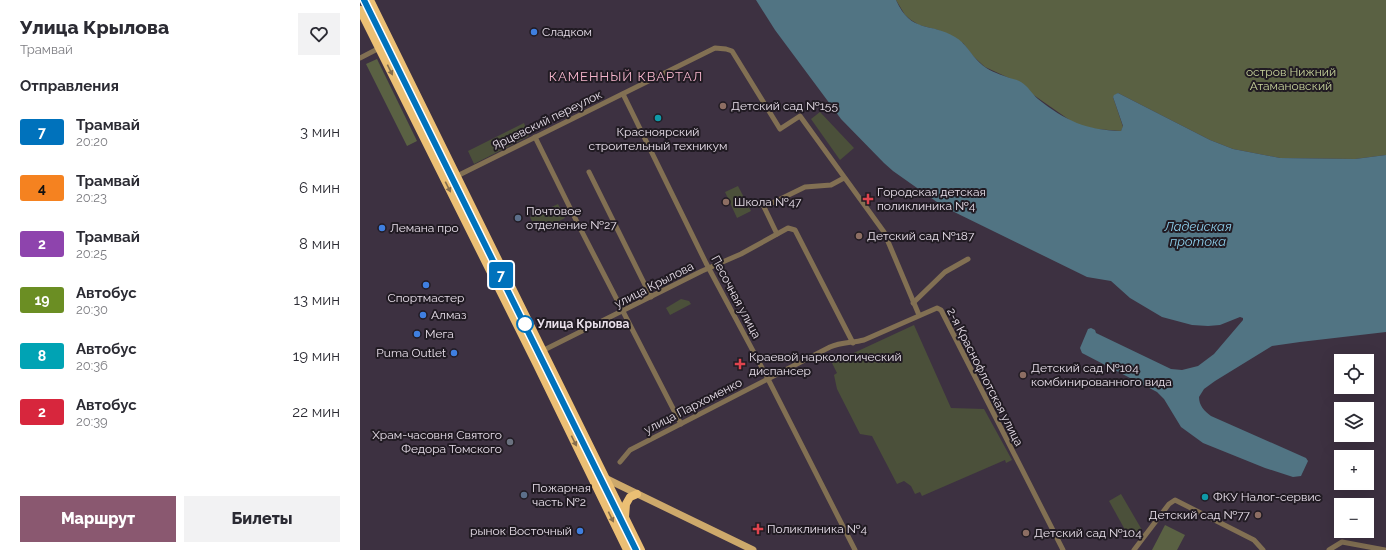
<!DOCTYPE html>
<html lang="ru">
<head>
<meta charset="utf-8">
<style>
	body { margin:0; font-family:Raleway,sans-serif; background:#f2f2f3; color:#2b2b33; height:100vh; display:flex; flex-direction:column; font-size:15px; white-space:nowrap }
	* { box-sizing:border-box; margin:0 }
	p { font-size:13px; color:#7c7c81 }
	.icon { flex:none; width:22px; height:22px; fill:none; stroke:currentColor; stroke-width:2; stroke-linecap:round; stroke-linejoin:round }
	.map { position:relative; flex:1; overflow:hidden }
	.panel { display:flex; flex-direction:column; background:#fff; width:360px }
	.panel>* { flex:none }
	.badge { padding:0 8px; border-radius:3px; font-size:14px; line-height:26px }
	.controls { position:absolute; left:974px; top:354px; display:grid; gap:8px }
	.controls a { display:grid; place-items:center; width:40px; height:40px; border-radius:0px; background:#fff; box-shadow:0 4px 16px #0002; font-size:20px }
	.map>.badge { position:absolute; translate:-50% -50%; box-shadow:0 0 0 2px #fff }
	h2 { padding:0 20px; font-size:15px; line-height:36px }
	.round { display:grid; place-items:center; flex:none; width:42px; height:42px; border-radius:0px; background:#f2f2f3 }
	.headline { display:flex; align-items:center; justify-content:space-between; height:68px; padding:0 20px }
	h1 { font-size:19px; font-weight:800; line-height:30px }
	.action { display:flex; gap:8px; margin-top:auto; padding:8px 20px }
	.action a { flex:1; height:46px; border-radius:0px; background:#8a5870; color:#fff; font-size:16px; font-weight:800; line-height:46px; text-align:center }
	.action a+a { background:#f2f2f3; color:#2b2b33 }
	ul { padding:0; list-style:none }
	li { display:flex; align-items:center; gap:12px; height:56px; padding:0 20px }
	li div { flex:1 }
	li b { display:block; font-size:15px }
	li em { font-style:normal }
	li .badge { min-width:44px; font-weight:700; text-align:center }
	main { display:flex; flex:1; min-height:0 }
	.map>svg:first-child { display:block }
	.green { fill:#4b503a }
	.forest { fill:#5a6143 }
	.water { fill:#517483 }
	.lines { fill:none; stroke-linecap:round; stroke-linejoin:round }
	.minor { stroke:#827053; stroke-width:5 }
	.major { stroke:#cda96b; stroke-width:7 }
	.highway { stroke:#ebbf74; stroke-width:8 }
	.tram { stroke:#a499a6; stroke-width:1 }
	.oneway { fill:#866d4c }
	.line-casing { stroke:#fff; stroke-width:9 }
	.line { stroke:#0072bc; stroke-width:6 }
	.shop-dot { fill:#3f7fe0; stroke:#211b23; stroke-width:1.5 }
	.education-dot { fill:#8d6e63; stroke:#211b23; stroke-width:1.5 }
	.culture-dot { fill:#0f9aa8; stroke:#211b23; stroke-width:1.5 }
	.health-dot { fill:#e0444e; stroke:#211b23; stroke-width:1.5 }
	.service-dot { fill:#5c6f8a; stroke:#211b23; stroke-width:1.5 }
	.stop-dot { fill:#fff; stroke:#0072bc; stroke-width:2 }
	.worship-dot { fill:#6b7280; stroke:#211b23; stroke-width:1.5 }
	.labels { text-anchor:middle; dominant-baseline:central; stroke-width:4; stroke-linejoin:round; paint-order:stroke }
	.poi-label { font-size:12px; fill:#e8dfea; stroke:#211b23; text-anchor:start }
	.park-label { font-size:12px; fill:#c7d39b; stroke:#211b23 }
	.street-label { font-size:12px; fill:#e8dfea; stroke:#211b23 }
	.stop-label { font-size:12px; font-weight:bold; fill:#e8dfea; stroke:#211b23; text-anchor:start }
	.neighbourhood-label { font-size:13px; letter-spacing:1px; fill:#f7b6cd; stroke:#211b23 }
	.water-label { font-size:13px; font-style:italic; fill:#8ccde9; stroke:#211b23 }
</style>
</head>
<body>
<main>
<section class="panel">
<div class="headline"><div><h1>Улица Крылова</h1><p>Трамвай</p></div><a class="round"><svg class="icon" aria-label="heart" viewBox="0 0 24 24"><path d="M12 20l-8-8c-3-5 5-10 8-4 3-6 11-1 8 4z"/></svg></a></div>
<h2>Отправления</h2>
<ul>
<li><span class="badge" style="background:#0072bc;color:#fff">7</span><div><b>Трамвай</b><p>20:20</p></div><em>3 мин</em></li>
<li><span class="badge" style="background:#f58220;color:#111">4</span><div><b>Трамвай</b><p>20:23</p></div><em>6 мин</em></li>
<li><span class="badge" style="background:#8e44ad;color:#fff">2</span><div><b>Трамвай</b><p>20:25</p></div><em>8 мин</em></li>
<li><span class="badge" style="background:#6b8e23;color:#fff">19</span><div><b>Автобус</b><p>20:30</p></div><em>13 мин</em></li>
<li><span class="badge" style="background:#00a3b4;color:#fff">8</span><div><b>Автобус</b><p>20:36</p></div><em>19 мин</em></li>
<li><span class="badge" style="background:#d7263d;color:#fff">2</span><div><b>Автобус</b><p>20:39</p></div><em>22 мин</em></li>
</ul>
<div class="action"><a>Маршрут</a><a>Билеты</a></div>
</section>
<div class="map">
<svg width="1026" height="550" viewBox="0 0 1026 550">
	<rect width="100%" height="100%" fill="#3d3141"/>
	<!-- green -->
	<g class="green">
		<path d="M 460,112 L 494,148 L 480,160 L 451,119 Z"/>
		<path d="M 164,123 L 169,136 L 114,164 L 108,151 Z"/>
		<path d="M 378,186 L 391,211 L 377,218 L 365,192 Z"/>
		<path d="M 198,204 L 205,218 L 177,232 L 170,217 Z"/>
		<path d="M 321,299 L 329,301 L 331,304 L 310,315 L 306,308 Z"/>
		<path d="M 554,325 L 591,408 L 624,409 L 652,460 L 646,463 L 645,460 L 562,496 L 560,492 L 555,494 L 551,486 L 544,481 L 537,484 L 512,436 L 500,434 L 477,389 L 474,375 L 477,373 L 472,363 Z"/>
		<path d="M 761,494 L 782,530 L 769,537 L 749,501 Z"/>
	</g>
	<!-- forest -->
	<g class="forest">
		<path d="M 536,0 L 1026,0 L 1026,155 L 995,159 L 920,158 L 873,149 L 850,140 L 758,93 L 753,97 L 763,127 L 761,131 L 736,129 L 721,126 L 711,121 L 649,78 L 625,67 L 614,57 L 603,43 L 578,30 L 559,25 L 551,20 L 545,15 Z"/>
		<path d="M 17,59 L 57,141 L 47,146 L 6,64 Z"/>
		<path d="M 805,525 L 825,535 L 817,550 L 792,550 Z"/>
	</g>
	<!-- water -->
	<path class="water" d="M 396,0 L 536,0 C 551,34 571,22 595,37 C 606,43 611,55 620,63 C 627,70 638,74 647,77 C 651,79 657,79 661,82 C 668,86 672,94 678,99 C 706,121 726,130 761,131 L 763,126 L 753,97 L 754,95 L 758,93 L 850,140 L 873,149 L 920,158 L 995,159 L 1026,155 L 1026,332 L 940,342 L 912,346 L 855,381 L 844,389 L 839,397 C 839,405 844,411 851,416 L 946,458 L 948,461 L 941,476 L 933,477 L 905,468 L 843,443 L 821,427 L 804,399 L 797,392 L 722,353 L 720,348 L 728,329 L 731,328 L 735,330 L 736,333 L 811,369 L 822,370 L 838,366 L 854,354 L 883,320 L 883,318 L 880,317 L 860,325 L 848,326 L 832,325 L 802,317 L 770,298 L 751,281 L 727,277 L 584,207 L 533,171 L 524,163 L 481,119 L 470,104 L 415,30 Z"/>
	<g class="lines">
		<!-- minor -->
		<g class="minor">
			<path d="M 0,58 L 31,42"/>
			<path d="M 263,94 L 346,263 L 408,379 L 495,550"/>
			<path d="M 175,137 L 219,226 L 321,424"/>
			<path d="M 229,172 L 291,297"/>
			<path d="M 97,176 L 355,48 L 366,49 L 372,51 L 420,129 L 440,116 L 524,232 L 559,315"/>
			<path d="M 417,234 L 404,207 L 445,187 L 471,185 L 484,178"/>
			<path d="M 553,303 L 585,272 L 608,259"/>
			<path d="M 172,356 L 342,271 L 381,254 L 428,228 L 435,230 L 493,343"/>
			<path d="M 260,462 L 270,450 L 470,347 C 481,342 492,343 504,340 L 577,308 L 581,310 L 703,550"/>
			<path d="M 774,550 L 809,504 L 815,500 L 894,540 L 903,550"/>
			<path d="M 969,550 L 982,542 L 1025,550"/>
		</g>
		<!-- major -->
		<path class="major" d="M 234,484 L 247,479 L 255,483 L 393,550"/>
		<!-- highway -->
		<g class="highway">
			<path d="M 10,0 L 281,550"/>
			<path d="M 0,10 L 177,365 L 267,550"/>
			<path d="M 265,517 L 266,504 L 270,497 L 277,494"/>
		</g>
		<!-- tram -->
		<path class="tram" d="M 1,0 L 274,550"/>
	</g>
	<!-- one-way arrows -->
	<defs><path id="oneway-solid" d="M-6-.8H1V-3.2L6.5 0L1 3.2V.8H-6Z"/></defs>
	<g class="oneway">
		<use href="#oneway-solid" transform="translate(30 70) rotate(64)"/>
		<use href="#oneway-solid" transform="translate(88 187) rotate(63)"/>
		<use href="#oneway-solid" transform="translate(214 441) rotate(64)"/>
		<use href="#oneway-solid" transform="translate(251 517) rotate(64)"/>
	</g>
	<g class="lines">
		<defs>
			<path id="line" d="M 4,0 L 276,550"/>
		</defs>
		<!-- line casing -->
		<use href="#line" class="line-casing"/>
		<!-- line -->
		<use href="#line" class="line"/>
	</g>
	<!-- markers -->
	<g class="shop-dot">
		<circle cx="174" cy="32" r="4"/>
		<circle cx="22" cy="228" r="4"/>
		<circle cx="66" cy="285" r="4"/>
		<circle cx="63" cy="315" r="4"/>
		<circle cx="57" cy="334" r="4"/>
		<circle cx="94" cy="353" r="4"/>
		<circle cx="220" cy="531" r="4"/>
	</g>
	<g class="education-dot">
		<circle cx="363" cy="106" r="4"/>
		<circle cx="366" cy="202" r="4"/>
		<circle cx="499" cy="236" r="4"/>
		<circle cx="663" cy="375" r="4"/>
		<circle cx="898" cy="515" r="4"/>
		<circle cx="666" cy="533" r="4"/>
	</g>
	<g class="culture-dot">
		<circle cx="298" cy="118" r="4"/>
		<circle cx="845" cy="497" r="4"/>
	</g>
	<g class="health-dot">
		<path d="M506 193h4v4h4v4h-4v4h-4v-4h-4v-4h4z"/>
		<path d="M378 358h4v4h4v4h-4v4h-4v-4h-4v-4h4z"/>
		<path d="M396 523h4v4h4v4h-4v4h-4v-4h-4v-4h4z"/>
	</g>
	<g class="service-dot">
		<circle cx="158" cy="218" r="4"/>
		<circle cx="164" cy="495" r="4"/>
	</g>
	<circle class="stop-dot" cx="165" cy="324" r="8"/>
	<circle class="worship-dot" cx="150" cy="442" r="4"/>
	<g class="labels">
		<!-- poi labels -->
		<g class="poi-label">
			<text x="182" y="32">Сладком</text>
			<text x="371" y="106">Детский сад №155</text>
			<text x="298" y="132" text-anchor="middle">Красноярский<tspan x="298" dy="14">строительный техникум</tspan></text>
			<text x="517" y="192">Городская детская<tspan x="517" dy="14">поликлиника №4</tspan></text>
			<text x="374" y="202">Школа №47</text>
			<text x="166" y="211">Почтовое<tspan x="166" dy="14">отделение №27</tspan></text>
			<text x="30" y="228">Лемана про</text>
			<text x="507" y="236">Детский сад №187</text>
			<text x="66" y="298" text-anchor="middle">Спортмастер</text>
			<text x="71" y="315">Алмаз</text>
			<text x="65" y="334">Мега</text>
			<text x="86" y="353" text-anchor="end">Puma Outlet</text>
			<text x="389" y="357">Краевой наркологический<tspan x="389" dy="14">диспансер</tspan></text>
			<text x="671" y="368">Детский сад №104<tspan x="671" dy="14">комбинированного вида</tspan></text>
			<text x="142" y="435" text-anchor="end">Храм-часовня Святого<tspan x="142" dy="14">Федора Томского</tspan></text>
			<text x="172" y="488">Пожарная<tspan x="172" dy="14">часть №2</tspan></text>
			<text x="853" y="497">ФКУ Налог-сервис</text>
			<text x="890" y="515" text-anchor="end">Детский сад №77</text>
			<text x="407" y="529">Поликлиника №4</text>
			<text x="212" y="531" text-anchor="end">рынок Восточный</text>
			<text x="674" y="533">Детский сад №104</text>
		</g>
		<!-- park labels -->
		<g class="park-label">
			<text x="931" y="72">остров Нижний<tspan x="931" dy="14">Атамановский</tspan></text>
		</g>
		<!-- street labels -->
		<g class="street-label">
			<text transform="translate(187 120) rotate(-26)">Ярцевский переулок</text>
			<text transform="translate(294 285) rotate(-27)">улица Крылова</text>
			<text transform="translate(376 297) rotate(62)">Песочная улица</text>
			<text transform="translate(625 377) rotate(63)">2-я Краснофлотская улица</text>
			<text transform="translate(333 406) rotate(-27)">улица Пархоменко</text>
		</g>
		<!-- stop labels -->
		<g class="stop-label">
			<text x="177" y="324">Улица Крылова</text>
		</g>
		<!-- neighbourhood labels -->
		<g class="neighbourhood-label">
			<text x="266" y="76">КАМЕННЫЙ КВАРТАЛ</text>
		</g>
		<!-- water labels -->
		<g class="water-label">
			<text x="838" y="226">Ладейская<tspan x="838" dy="15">протока</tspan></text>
		</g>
	</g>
</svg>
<div class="controls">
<a><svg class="icon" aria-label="locate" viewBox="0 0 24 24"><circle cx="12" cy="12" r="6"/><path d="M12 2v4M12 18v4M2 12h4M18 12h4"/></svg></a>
<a><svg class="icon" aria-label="layers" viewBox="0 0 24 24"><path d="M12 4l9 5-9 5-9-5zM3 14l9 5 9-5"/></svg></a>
<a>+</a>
<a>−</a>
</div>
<b class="badge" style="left:141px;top:275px;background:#0072bc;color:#fff">7</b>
</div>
</main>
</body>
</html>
